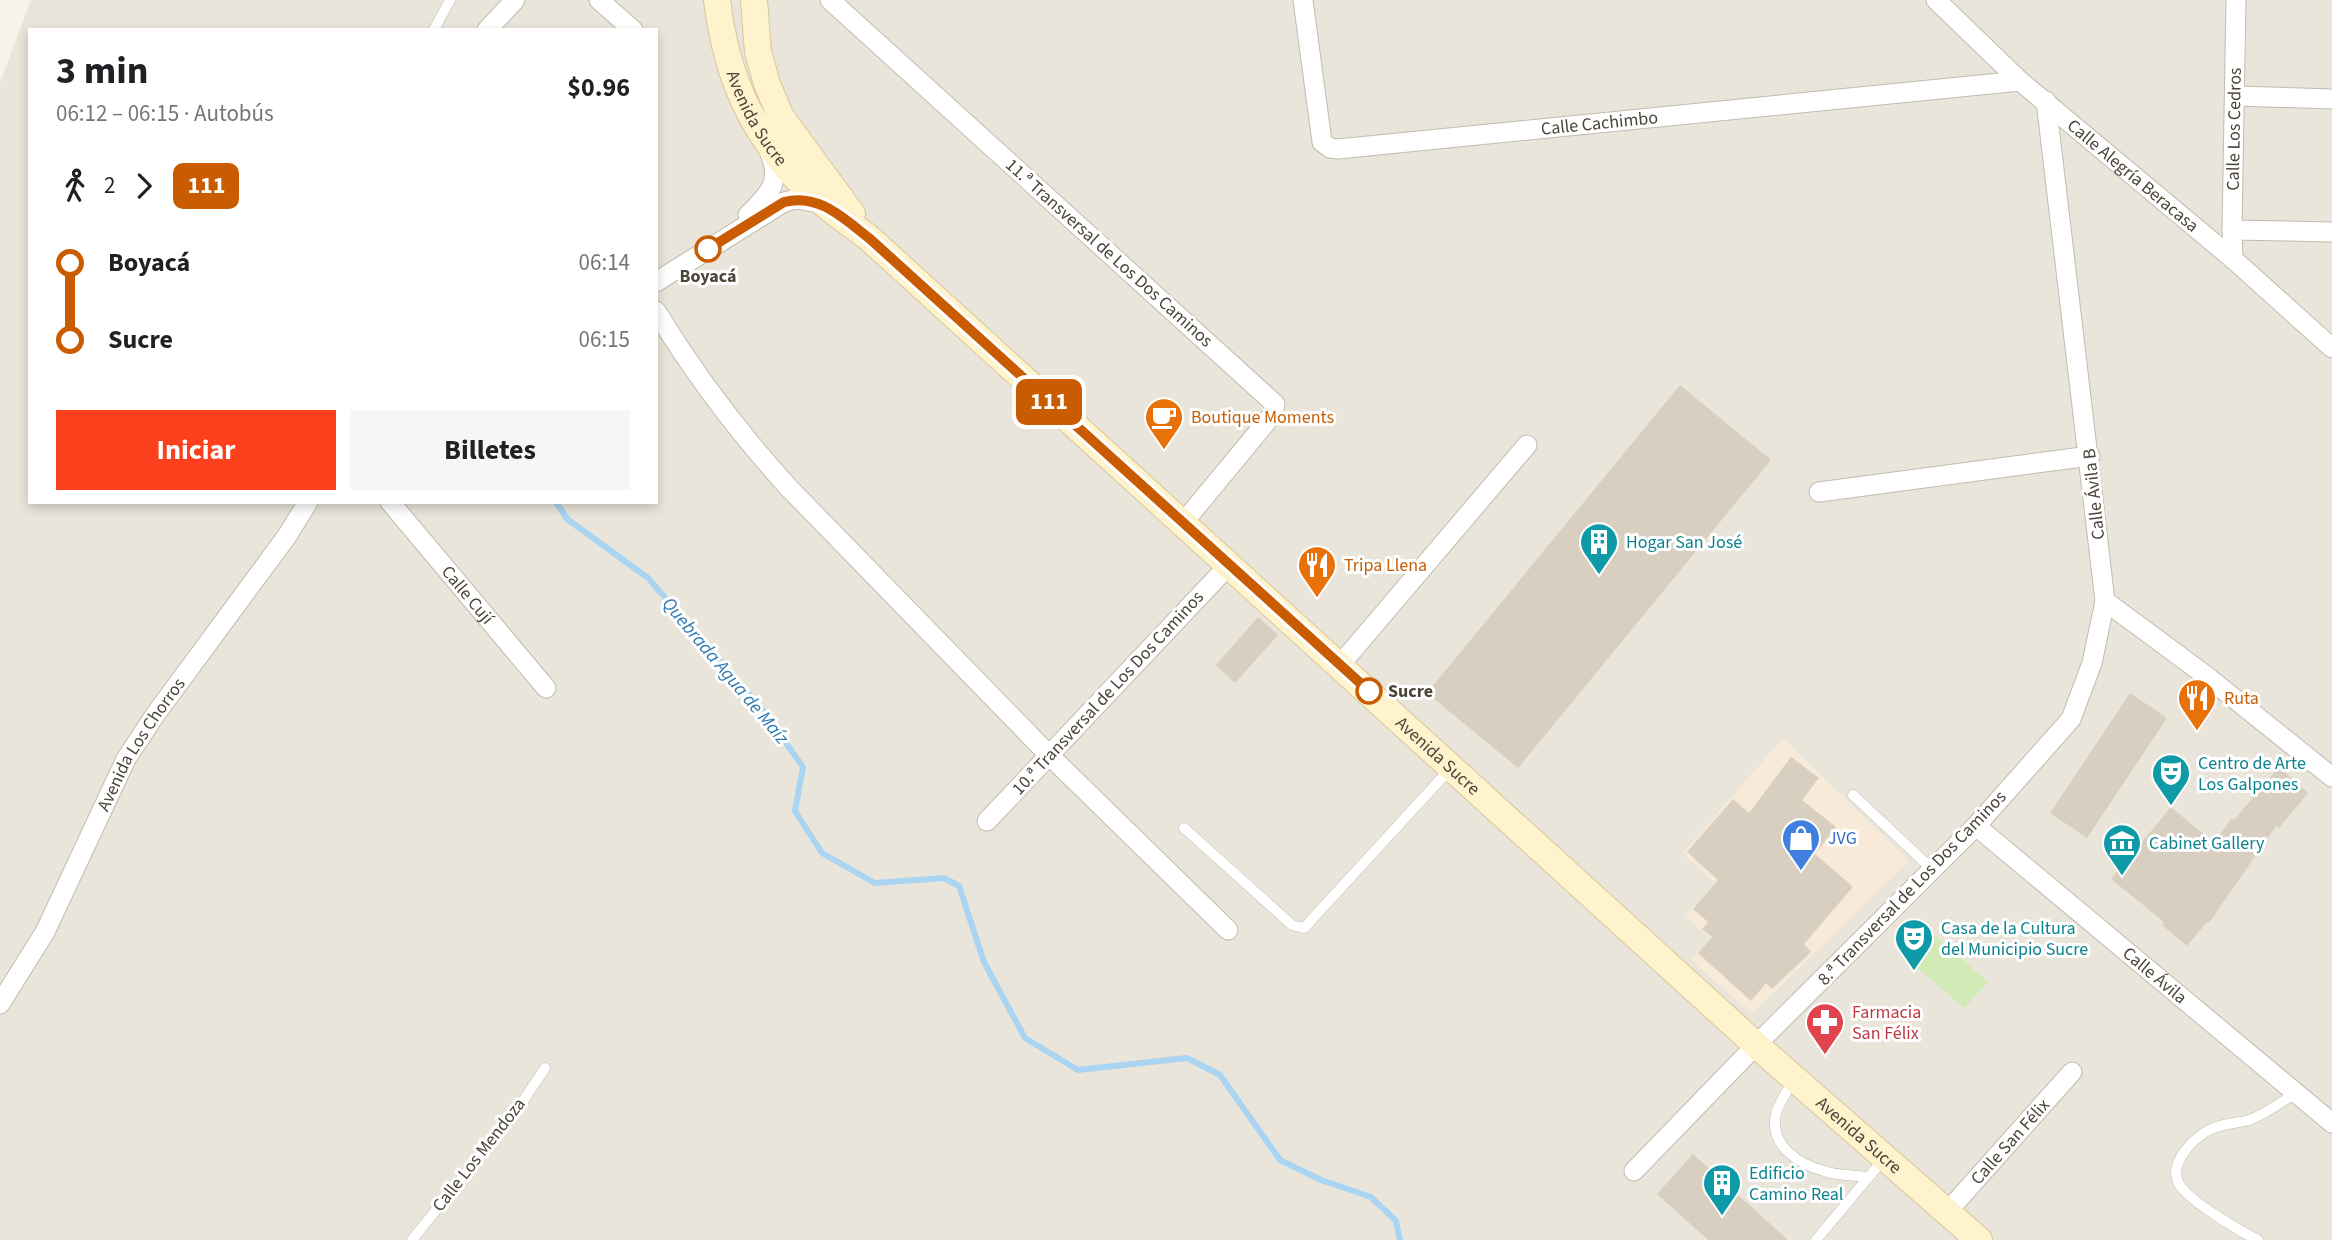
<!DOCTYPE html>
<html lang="es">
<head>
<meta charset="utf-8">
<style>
	body { margin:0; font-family:"Source Sans 3",sans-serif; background:#f6f6f6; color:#202124; height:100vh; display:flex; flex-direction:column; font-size:26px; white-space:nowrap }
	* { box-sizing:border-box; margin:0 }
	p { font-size:23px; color:#757577 }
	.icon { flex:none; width:38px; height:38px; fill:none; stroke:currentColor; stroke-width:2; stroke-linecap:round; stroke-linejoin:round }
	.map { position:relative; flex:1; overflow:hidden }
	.drawer { position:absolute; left:28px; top:28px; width:630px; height:476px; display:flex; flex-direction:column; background:#fff; border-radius:0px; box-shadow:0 4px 10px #0003 }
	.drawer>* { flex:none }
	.badge { padding:0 14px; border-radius:10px; font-size:24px; line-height:46px }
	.map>.badge { position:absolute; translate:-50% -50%; box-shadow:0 0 0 4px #fff }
	.legs { display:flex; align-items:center; gap:10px; height:77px; padding:0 28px; font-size:23px }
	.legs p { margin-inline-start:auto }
	.summary { display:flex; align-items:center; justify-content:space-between; height:119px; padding:0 28px }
	h1 { font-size:38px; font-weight:700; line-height:52px }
	.cta { display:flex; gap:14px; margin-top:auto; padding:14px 28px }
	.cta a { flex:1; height:80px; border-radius:0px; background:#fc3f1d; color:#fff; font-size:28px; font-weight:700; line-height:80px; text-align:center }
	.cta a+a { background:#f6f6f6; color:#202124 }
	ul { padding:0 28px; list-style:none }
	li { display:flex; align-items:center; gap:24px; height:77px; font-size:26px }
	li i { display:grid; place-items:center; width:10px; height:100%; margin:0 9px; background:currentColor }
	li i::after { content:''; width:18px; height:18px; margin:-9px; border:5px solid; border-radius:50%; background:#fff }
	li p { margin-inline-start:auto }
	li:first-child i { background:linear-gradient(#0000 50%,currentColor 0) }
	li:last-child i { background:linear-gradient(currentColor 50%,#0000 0) }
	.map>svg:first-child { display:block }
	.residential { fill:#eae5da; fill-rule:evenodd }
	.commercial { fill:#f7ead8 }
	.green { fill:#d2eab5 }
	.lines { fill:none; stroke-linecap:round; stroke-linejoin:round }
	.stream { stroke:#a9d4f2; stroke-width:6 }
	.building { fill:#d8cfc1 }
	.service-casing { stroke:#c2bbae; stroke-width:11 }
	.minor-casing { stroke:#c2bbae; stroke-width:21 }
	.secondary-casing { stroke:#d6c79b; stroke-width:28 }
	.service { stroke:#fff; stroke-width:10 }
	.minor { stroke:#fff; stroke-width:19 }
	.secondary { stroke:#fff3cd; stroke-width:26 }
	.line-1-casing { stroke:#fff; stroke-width:16 }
	.line-1 { stroke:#c95b00; stroke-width:10 }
	.stop-1-dot { fill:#fff; stroke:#c95b00; stroke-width:3.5 }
	.labels { text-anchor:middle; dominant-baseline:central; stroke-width:6; stroke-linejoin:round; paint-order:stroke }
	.street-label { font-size:18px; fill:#4b4439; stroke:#fff }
	.stop-label { font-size:18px; font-weight:bold; fill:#4b4439; stroke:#fff }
	.food-label { font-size:18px; fill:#c56008; stroke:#fff; text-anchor:start }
	.culture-label { font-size:18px; fill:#0d838f; stroke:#fff; text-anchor:start }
	.shop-label { font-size:18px; fill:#366cbe; stroke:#fff; text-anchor:start }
	.health-label { font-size:18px; fill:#be3a42; stroke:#fff; text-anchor:start }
	.water-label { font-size:19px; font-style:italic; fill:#2e7ab2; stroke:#fff }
</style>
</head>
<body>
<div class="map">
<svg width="2332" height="1240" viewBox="0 0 2332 1240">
	<rect width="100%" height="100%" fill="#f6f3ec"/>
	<!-- residential -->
	<path class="residential" d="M 31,0 L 2332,0 L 2332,1240 L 0,1240 L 0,82 ZM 30,30 L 656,30 L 656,502 L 30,502 Z"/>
	<!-- commercial -->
	<path class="commercial" d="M 1783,738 L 1909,861 L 1752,1014 L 1691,960 L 1711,938 L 1685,917 L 1715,883 L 1683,853 Z"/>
	<!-- green -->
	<path class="green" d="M 1927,928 L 1988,982 L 1964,1008 L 1903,955 Z"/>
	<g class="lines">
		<!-- stream -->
		<path class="stream" d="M 556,502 L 567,519 L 648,578 L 761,708 L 803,767 L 795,811 L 822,853 L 875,883 L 944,878 L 959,886 L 984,962 L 1025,1038 L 1078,1070 L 1187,1058 L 1220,1075 L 1280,1160 L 1321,1180 L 1371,1197 L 1396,1221 L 1400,1240"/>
	</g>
	<!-- building -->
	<g class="building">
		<path d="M 1680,385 L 1771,460 L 1518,768 L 1427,693 Z"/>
		<path d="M 1258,617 L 1278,635 L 1235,683 L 1216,665 Z"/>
		<path d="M 2130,693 L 2167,718 L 2087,838 L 2050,813 Z"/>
		<path d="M 1791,757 L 1819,778 L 1802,800 L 1836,827 L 1815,854 L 1853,887 L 1804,944 L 1811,952 L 1772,989 L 1766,983 L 1751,1001 L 1698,953 L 1712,937 L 1702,929 L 1708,922 L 1693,909 L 1718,880 L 1687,852 L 1733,799 L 1749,813 Z"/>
		<path d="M 2279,767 L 2308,793 L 2279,828 L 2276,826 L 2209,923 L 2207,922 L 2187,946 L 2162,925 L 2164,922 L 2111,879 L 2171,807 L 2214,843 L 2231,819 L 2234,820 Z"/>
		<path d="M 1693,1154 L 1788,1240 L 1708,1240 L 1657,1194 Z"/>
	</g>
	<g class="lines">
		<defs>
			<g id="service">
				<path d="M 434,30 L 450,0"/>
				<path d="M 1853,795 L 1933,870"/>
				<path d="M 1184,828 L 1292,925 L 1304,928 L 1450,769"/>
				<path d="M 1794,1080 C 1787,1091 1779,1102 1776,1114 C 1769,1145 1798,1164 1824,1171 C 1838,1176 1854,1175 1868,1177"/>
				<path d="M 412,1240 L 519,1107 L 545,1068"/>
				<path d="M 1816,1240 L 1883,1160"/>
				<path d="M 2258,1240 C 2240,1231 2189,1201 2179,1184 C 2168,1164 2192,1140 2207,1131 C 2220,1123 2235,1124 2249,1120 C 2266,1114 2281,1102 2296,1093"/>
			</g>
			<g id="minor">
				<path d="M 599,0 L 633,30"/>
				<path d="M 830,0 L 1275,404 L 1273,414 L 1183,523"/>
				<path id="s1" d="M 1303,0 L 1322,142 L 1330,148 L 1338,149 L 2020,81"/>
				<path id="s2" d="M 1936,0 L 2020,81 L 2233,259 L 2332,348"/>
				<path d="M 487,30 L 515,0"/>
				<path d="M 2236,96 L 2332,99"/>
				<path d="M 748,215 C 769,194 783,182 769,151"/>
				<path d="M 2232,230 L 2332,232"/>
				<path id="s3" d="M 2233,259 L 2232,230 L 2236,0"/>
				<path d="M 656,282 L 784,202 L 797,199 L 823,204"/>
				<path d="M 656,311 C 695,375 739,433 789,488 L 1048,754 L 1228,930"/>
				<path d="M 1819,492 L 2090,456"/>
				<path id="s4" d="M 390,502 L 546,688"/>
				<path d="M 2105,601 L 2205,675 L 2332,777"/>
				<path d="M 1340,665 L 1527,445"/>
				<path d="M 987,821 L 1229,565"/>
				<path id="s5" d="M 1976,826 L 2332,1123"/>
				<path id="s6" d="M 0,1004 L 45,932 L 126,759 L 155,715 L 287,536 L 308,502"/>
				<path d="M 1634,1171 L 1756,1045 L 1976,826 L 2071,719 L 2092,663 L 2105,601 L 2046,101"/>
				<path id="s7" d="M 1948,1211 L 2072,1072"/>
			</g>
			<g id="secondary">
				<path id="s8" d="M 717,0 C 726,75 751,133 805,187 C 824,206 848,222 869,238 L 1756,1045 L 1979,1240"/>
				<path d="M 754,0 L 758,52 L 767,84 L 781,117 L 852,214"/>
			</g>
		</defs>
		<!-- service casing -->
		<use href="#service" class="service-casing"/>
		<!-- minor casing -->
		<use href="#minor" class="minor-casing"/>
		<!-- secondary casing -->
		<use href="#secondary" class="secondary-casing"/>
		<!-- service -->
		<use href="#service" class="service"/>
		<!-- minor -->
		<use href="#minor" class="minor"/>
		<!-- secondary -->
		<use href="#secondary" class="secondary"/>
	</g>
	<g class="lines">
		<defs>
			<path id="line-1" d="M 708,249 L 784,202 C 819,193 843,218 869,238 L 1369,691"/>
		</defs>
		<!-- line-1 casing -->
		<use href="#line-1" class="line-1-casing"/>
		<!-- line-1 -->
		<use href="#line-1" class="line-1"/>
	</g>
	<!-- icons -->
	<defs>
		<symbol id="cafe-pin" viewBox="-11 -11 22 30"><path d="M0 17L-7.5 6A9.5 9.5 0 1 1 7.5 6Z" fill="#e8710a" stroke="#fff"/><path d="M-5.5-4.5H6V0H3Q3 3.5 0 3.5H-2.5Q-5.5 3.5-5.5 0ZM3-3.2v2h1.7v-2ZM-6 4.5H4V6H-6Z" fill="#fff"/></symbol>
		<symbol id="building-pin" viewBox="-11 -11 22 30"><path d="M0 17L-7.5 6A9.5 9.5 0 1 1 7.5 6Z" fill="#0f9aa8" stroke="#fff"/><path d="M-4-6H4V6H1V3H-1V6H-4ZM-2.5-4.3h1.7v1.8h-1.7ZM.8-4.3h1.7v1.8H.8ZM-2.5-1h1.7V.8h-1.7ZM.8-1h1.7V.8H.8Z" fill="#fff"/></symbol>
		<symbol id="restaurant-pin" viewBox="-11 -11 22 30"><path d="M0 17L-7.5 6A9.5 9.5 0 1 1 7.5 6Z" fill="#e8710a" stroke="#fff"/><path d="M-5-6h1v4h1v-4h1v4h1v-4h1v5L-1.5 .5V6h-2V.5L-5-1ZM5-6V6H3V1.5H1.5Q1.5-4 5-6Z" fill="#fff"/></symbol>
		<symbol id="theatre-pin" viewBox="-11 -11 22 30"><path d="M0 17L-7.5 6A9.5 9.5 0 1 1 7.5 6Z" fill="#0f9aa8" stroke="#fff"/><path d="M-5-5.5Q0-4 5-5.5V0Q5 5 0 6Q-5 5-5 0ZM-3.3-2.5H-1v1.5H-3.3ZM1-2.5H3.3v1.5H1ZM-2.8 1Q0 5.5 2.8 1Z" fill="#fff"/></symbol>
		<symbol id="shop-pin" viewBox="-11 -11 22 30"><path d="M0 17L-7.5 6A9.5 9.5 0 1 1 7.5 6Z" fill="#3f7fe0" stroke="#fff"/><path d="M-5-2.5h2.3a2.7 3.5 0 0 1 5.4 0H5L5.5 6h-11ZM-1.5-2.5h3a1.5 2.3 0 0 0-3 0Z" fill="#fff"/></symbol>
		<symbol id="museum-pin" viewBox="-11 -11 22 30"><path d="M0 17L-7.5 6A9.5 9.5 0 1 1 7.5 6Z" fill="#0f9aa8" stroke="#fff"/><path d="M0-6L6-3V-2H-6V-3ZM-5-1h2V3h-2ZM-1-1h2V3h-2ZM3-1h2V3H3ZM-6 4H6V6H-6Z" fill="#fff"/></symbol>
		<symbol id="pharmacy-pin" viewBox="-11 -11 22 30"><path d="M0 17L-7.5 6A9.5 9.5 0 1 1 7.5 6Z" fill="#e0444e" stroke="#fff"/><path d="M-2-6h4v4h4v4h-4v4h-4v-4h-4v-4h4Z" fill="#fff"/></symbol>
	</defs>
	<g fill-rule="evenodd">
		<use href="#cafe-pin" x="1142" y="395" width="44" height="60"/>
		<use href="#building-pin" x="1577" y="520" width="44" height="60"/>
		<use href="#restaurant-pin" x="1295" y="543" width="44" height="60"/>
		<use href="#restaurant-pin" x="2175" y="676" width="44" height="60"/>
		<use href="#theatre-pin" x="2149" y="751" width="44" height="60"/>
		<use href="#shop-pin" x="1779" y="816" width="44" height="60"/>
		<use href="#museum-pin" x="2100" y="821" width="44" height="60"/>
		<use href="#theatre-pin" x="1892" y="916" width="44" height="60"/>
		<use href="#pharmacy-pin" x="1803" y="1000" width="44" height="60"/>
		<use href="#building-pin" x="1700" y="1161" width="44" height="60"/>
	</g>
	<!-- markers -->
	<g class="stop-1-dot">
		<circle cx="708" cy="249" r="12"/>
		<circle cx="1369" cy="691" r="12"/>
	</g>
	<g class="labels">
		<!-- street labels -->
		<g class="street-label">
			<text stroke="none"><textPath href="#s8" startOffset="126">Avenida Sucre</textPath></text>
			<text stroke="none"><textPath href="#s1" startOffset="424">Calle Cachimbo</textPath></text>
			<text stroke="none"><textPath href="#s3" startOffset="130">Calle Los Cedros</textPath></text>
			<text stroke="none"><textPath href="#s2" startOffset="264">Calle Alegría Beracasa</textPath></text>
			<text transform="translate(1109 253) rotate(42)">11.ª Transversal de Los Dos Caminos</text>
			<text transform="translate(2094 494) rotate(-96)">Calle Ávila B</text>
			<text stroke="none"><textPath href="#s4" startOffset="121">Calle Cují</textPath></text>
			<text transform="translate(1108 693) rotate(-47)">10.ª Transversal de Los Dos Caminos</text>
			<text stroke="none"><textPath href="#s6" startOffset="296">Avenida Los Chorros</textPath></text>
			<text stroke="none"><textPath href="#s8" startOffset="1062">Avenida Sucre</textPath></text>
			<text transform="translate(1912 888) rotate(-46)">8.ª Transversal de Los Dos Caminos</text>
			<text stroke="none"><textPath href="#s5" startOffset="233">Calle Ávila</textPath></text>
			<text stroke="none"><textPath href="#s8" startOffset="1629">Avenida Sucre</textPath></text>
			<text stroke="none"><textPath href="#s7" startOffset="93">Calle San Félix</textPath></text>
			<text transform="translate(479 1155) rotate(-52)">Calle Los Mendoza</text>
		</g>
		<!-- stop labels -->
		<g class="stop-label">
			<text x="708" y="276">Boyacá</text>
			<text x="1388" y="691" text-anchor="start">Sucre</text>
		</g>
		<!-- food labels -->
		<g class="food-label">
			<text x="1191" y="417">Boutique Moments</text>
			<text x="1344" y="565">Tripa Llena</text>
			<text x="2224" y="698">Ruta</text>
		</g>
		<!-- culture labels -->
		<g class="culture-label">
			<text x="1626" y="542">Hogar San José</text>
			<text x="2198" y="763">Centro de Arte<tspan x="2198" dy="21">Los Galpones</tspan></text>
			<text x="2149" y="843">Cabinet Gallery</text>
			<text x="1941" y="928">Casa de la Cultura<tspan x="1941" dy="21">del Municipio Sucre</tspan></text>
			<text x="1749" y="1173">Edificio<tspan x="1749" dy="21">Camino Real</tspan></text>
		</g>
		<!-- shop labels -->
		<g class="shop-label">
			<text x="1828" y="838">JVG</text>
		</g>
		<!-- health labels -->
		<g class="health-label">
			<text x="1852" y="1012">Farmacia<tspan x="1852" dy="21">San Félix</tspan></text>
		</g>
		<!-- water labels -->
		<g class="water-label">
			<text transform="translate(725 671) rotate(50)">Quebrada Agua de Maíz</text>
		</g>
	</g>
</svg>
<b class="badge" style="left:1049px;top:402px;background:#c95b00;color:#fff">111</b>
<section class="drawer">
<div class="summary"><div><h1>3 min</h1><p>06:12 – 06:15 · Autobús</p></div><b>$0.96</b></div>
<div class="legs"><svg class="icon" aria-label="walk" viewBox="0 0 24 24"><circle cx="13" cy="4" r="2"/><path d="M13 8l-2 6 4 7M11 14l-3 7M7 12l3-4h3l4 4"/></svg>2<svg class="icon" aria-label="forward" viewBox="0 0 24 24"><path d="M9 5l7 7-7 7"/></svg><b class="badge" style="background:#c95b00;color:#fff">111</b></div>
<ul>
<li><i style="color:#c95b00"></i><b>Boyacá</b><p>06:14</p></li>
<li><i style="color:#c95b00"></i><b>Sucre</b><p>06:15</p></li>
</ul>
<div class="cta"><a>Iniciar</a><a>Billetes</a></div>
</section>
</div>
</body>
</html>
